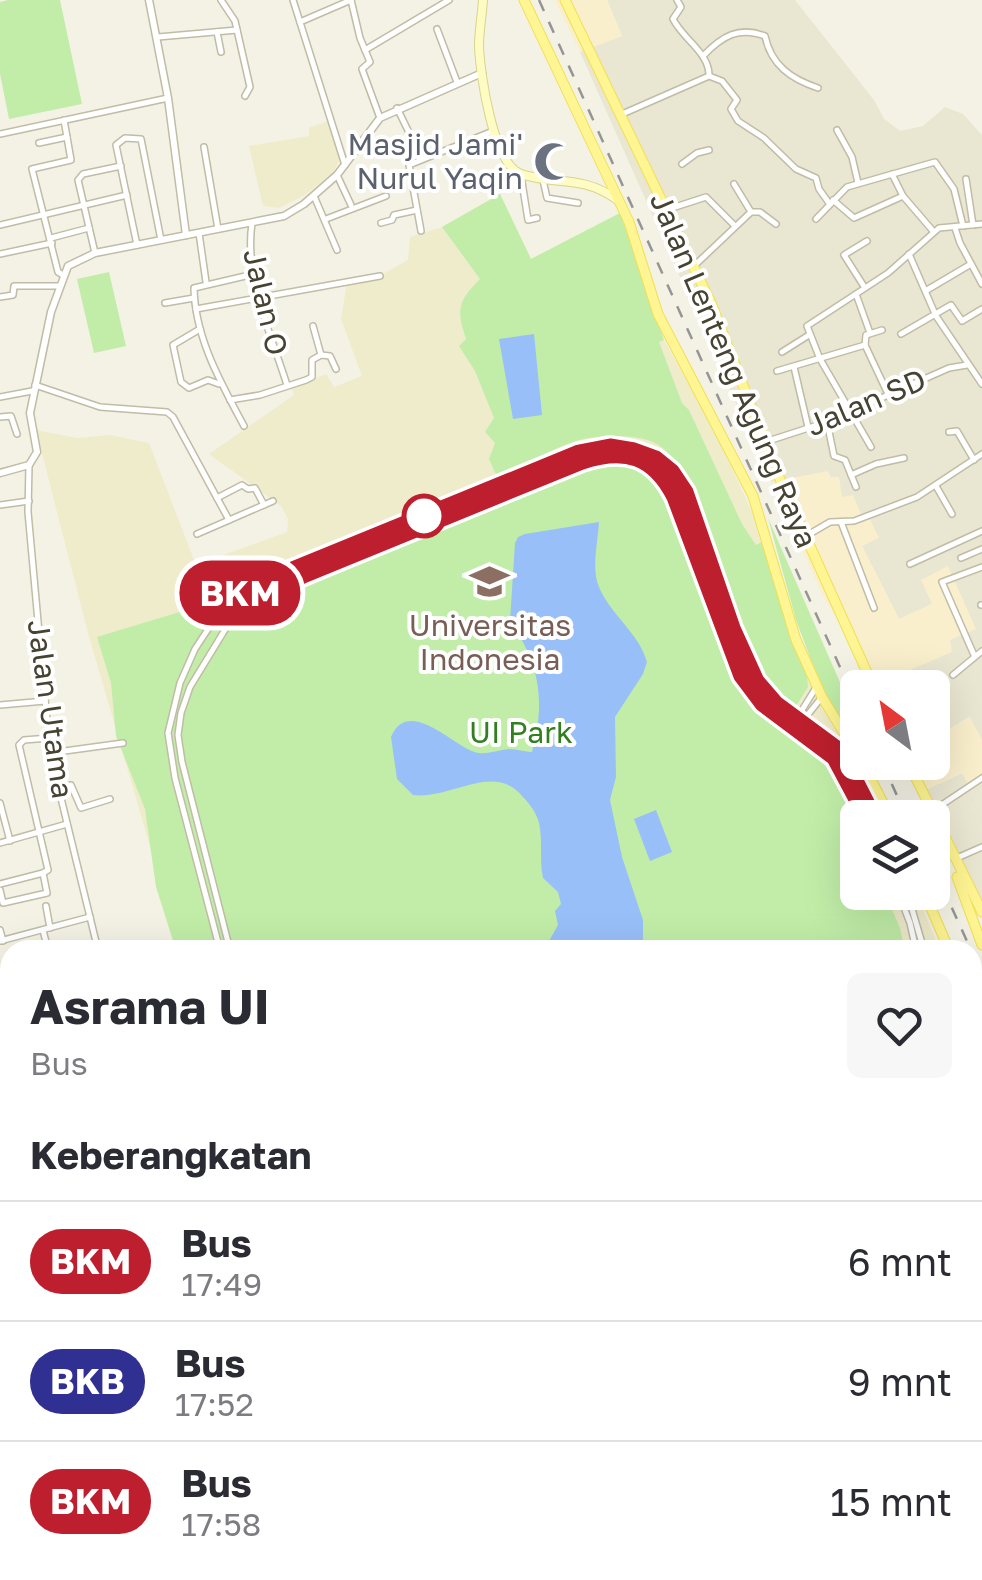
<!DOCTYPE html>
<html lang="id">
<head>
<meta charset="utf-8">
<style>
	body { margin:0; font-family:"Golos Text",sans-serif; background:#f7f7f7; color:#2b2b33; height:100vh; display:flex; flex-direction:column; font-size:38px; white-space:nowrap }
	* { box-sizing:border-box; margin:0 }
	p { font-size:32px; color:#7c7c81 }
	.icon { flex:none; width:55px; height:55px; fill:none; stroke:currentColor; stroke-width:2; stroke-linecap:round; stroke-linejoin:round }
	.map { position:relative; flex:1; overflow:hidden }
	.side { position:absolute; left:0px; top:940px; width:982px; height:640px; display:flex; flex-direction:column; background:#fff; border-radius:30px 30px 0 0; box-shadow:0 10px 40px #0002 }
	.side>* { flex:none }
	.badge { padding:0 20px; border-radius:32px; font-size:35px; line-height:65px }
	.needle { width:65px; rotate:328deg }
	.tools { position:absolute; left:840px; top:670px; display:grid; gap:20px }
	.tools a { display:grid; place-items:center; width:110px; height:110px; border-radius:15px; background:#fff; box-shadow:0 10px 40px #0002; font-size:50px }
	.map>.badge { position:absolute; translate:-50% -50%; box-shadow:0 0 0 5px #fff }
	h2 { padding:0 30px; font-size:38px; line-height:90px }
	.round { display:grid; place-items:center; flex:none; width:105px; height:105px; border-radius:15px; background:#f7f7f7 }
	.overview { display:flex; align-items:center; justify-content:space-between; height:170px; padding:0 30px }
	h1 { font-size:48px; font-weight:700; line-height:75px }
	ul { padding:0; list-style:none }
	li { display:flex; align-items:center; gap:30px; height:120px; padding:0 30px; border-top:2px solid #e1e1e2 }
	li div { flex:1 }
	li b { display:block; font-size:38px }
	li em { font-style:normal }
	li .badge { min-width:110px; font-weight:700; text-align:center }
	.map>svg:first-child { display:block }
	.residential { fill:#e9e6d1 }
	.commercial { fill:#f9efcc }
	.education { fill:#efeccc }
	.green { fill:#c1eda8 }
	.water { fill:#99bff8 }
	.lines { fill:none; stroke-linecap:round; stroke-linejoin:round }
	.minor-casing { stroke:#c0bca6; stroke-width:8 }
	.tertiary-casing { stroke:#c0bca6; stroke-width:9 }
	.secondary-casing { stroke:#d9d38e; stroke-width:10 }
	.primary-casing { stroke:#f0e056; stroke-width:11 }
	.minor { stroke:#fff; stroke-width:5 }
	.tertiary { stroke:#fff; stroke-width:6 }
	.secondary { stroke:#fffcc3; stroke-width:8 }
	.primary { stroke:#fff592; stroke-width:9 }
	.rail { stroke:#959595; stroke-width:2.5; stroke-dasharray:12 12; stroke-linecap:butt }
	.line-casing { stroke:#fff; stroke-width:22 }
	.line { stroke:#bd1f2e; stroke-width:15 }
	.stop-dot { fill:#fff; stroke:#bd1f2e; stroke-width:5 }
	.labels { text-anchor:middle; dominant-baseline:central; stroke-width:8; stroke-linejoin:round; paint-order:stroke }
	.worship-label { font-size:30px; fill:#5b616d; stroke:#fff; text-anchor:end }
	.street-label { font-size:30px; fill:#474333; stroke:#fff }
	.education-label { font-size:30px; fill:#785e54; stroke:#fff }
	.park-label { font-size:30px; fill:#327f20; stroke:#fff }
</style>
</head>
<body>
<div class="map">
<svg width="982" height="1580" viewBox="0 0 982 1580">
	<rect width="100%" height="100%" fill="#f4f2e4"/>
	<!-- residential -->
	<g class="residential">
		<path d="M 607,0 L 795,0 L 874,100 L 884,119 L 900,131 L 923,126 L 945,107 L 963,114 L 982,135 L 982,740 L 969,717 L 933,739 L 932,688 L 910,687 L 904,672 L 951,652 L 932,604 L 899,619 L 862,546 L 879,537 L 842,497 L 828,472 L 771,482 L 580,52 L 622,36 Z"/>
		<path d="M 963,773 L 982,776 L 982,900 L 923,791 Z"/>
	</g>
	<!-- commercial -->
	<g class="commercial">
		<path d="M 555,0 L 607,0 L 622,36 L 580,52 Z"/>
		<path d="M 828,471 L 829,477 L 839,477 L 842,497 L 853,495 L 861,514 L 867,513 L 879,538 L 862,546 L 899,619 L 932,604 L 921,580 L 948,566 L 976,629 L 950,640 L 952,652 L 905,672 L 910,687 L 878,687 L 868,664 L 824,598 L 771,482 Z"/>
		<path d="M 970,717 L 982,740 L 982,776 L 968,784 L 962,773 L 923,791 L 911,763 L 932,762 L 933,739 Z"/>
	</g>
	<!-- education -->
	<g class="education">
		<path d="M 328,121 L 341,157 L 333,173 L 305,195 L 279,208 L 263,206 L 249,146 L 309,136 L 309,128 Z"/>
		<path d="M 500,194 L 531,259 L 620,213 L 664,340 L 716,434 L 753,514 L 786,632 L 884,817 L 858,818 L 858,892 L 916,893 L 940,950 L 180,950 L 88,633 L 36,430 L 77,438 L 110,435 L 149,443 L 196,565 L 287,532 L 288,519 L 281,506 L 209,454 L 294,395 L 292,388 L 326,374 L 334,387 L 362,376 L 341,319 L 347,282 L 383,274 L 408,260 L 410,237 L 442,227 Z"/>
	</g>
	<!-- green -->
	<g class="green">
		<path d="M 8,0 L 60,0 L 82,104 L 9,119 L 0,74 L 0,2 Z"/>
		<path d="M 500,194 L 531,259 L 620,213 L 664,340 L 659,342 L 682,403 L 689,410 L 742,524 L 756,545 L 764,541 L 787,628 L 807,675 L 808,687 L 795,708 L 771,690 L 755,667 C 734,613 705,473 657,444 C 639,434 609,435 589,438 C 562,442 523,466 497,477 L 489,459 L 495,443 L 485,432 L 494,418 L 475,371 L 459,346 L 466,339 C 456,309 458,301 480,279 L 442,227 Z"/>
		<path d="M 109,272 L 126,346 L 94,353 L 77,279 Z"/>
		<path d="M 600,460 L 655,463 L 723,649 L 747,700 L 776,728 L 805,746 L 825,765 L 851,810 L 857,826 L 858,892 L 885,893 L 900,928 L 905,950 L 176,950 L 156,887 L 145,809 L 116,736 L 111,683 L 97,637 L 219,600 L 270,603 Z"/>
		<path d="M 768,518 L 857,721 L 857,751 L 820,684 L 796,620 Z"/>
		<path d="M 982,1110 L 982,1223 L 973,1224 L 973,1117 Z"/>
		<path d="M 973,1281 L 982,1284 L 982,1580 L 349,1580 L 346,1570 L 972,1570 Z"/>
	</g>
	<!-- water -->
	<g class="water">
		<path d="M 534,334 L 542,415 L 513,419 L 499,339 Z"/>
		<path d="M 599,522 C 598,542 591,569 599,587 C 610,614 639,633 647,662 L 643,674 L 615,717 L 616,777 L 610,800 L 622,857 L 643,920 L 643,950 L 544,950 L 558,925 L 555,911 L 561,904 L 558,892 L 543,878 C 539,860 543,841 539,823 C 537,814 530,804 523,797 C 494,761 451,800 413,795 L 397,779 L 391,737 C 409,695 455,749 478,753 C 488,754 499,750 509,749 C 517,749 525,752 532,752 C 533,745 536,737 537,729 C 544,686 533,654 510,621 L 515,543 L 518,537 L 525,534 Z"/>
		<path d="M 656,810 L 672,852 L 650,861 L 634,819 Z"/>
	</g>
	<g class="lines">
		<defs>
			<g id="minor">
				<path d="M 221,0 L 235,21 L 250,87 L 245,96"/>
				<path d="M 293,0 L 345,165"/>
				<path d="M 351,0 L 360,38 L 370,62 L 362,69 L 380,118"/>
				<path d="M 677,0 L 681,7 L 673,19 C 683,39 708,52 709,74"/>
				<path d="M 300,22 L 351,0"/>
				<path d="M 437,29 L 457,82"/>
				<path d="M 217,32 L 221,52"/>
				<path d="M 158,37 L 237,30"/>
				<path d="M 365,50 L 449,0"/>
				<path d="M 703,56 C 722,36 739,26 765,36 C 771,65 791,79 818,88"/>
				<path d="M 709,76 L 722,81 L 737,100 L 731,109 L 738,121 L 764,138 L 796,169 L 816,178 L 819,189 L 829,203"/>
				<path d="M 397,108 L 422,159"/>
				<path d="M 620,115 L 709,76"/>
				<path d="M 837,130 L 852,157 L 858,183"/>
				<path d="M 0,134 L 168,98"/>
				<path d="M 39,143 L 67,137"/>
				<path d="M 204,147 L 218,229"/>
				<path d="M 682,164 L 697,153 L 709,150"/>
				<path d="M 514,170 L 522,182 L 528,220 L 537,218"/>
				<path d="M 892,174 L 903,196 L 933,231"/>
				<path d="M 337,175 L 351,205"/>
				<path d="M 966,179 L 973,225"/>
				<path d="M 543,180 L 547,198 L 578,203"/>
				<path d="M 734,184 L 751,212"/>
				<path d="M 314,196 L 337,250"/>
				<path d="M 833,200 L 854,218 L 903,196"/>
				<path d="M 666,210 L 706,197 L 734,225"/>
				<path d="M 326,219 L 386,196"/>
				<path d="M 816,219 L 847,187 L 935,162 L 954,189 L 963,226"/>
				<path d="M 252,223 C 244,277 271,334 287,385"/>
				<path d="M 381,223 L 392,220 L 394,215 L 417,210"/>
				<path d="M 0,225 L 127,195"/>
				<path d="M 955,228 L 960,243 L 982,284"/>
				<path d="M 421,231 L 409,165 L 493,131"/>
				<path d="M 199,233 L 206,282"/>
				<path d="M 51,238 L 89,228"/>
				<path d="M 137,245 L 116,145 L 125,138 L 141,139 L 161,240"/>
				<path d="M 95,253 L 78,180 L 83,174 L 121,166"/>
				<path d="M 0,254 L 52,243"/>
				<path d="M 909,254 L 936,316 L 982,384"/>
				<path d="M 694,266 L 751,212 L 760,212 L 776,224"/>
				<path d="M 63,275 L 58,272 L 32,169 L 71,160 L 64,120"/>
				<path d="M 865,288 L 844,255 L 867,241"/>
				<path d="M 927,290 L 971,264"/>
				<path d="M 856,294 L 870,333"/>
				<path d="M 0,297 L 13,295 L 14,286 L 59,286"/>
				<path d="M 165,303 L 194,298"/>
				<path d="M 196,309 L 380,276"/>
				<path d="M 313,326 L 321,355"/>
				<path d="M 200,329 L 173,345 L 181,382 L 189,388 L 208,380 L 219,384"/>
				<path d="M 882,330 L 866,335 L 865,345 L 888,394"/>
				<path d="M 901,334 L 951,305 L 962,321 L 982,309"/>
				<path d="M 782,352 L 809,335"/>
				<path d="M 794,367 L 808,427"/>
				<path d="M 777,371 L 865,345"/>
				<path d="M 35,385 L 100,407 L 167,412 L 173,417 L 229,520"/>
				<path d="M 0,397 L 32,391"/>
				<path d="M 230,400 L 260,395 L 306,380 L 312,377 L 312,360 L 321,355 L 330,356 L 336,369"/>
				<path d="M 0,417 L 11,416 L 17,434"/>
				<path d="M 827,422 L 834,456 L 845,460 L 856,487"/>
				<path d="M 244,426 C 221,383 195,338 194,288 L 254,274"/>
				<path d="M 949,432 L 957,431 L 974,460"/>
				<path d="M 765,442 L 827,422 L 949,368 L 967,365"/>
				<path d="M 871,447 L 820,359 L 807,326 L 888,273 L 939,228 L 982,224"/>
				<path d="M 29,465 L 28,512 L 50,753 L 98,950"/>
				<path d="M 851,475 L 876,464 L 904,458"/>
				<path d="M 936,486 L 952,514"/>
				<path d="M 217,498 L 242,485 L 248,489 L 255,488 L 264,505"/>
				<path d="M 0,505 L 29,501"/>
				<path d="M 841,522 L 874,608"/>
				<path d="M 197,534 L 273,501"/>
				<path d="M 806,536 L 830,522 L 854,521 L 917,497 L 982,454"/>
				<path d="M 961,558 L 982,549"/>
				<path d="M 910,564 L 982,531"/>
				<path d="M 981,605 L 982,605"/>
				<path d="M 974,655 L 942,582 L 982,567"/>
				<path d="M 953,675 L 982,651"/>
				<path d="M 0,705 L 45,701"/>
				<path d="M 797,718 L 817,686"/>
				<path d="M 797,728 L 822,697"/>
				<path d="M 50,753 L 123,743"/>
				<path d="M 59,788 L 71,785 L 81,808 L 110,799"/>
				<path d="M 0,803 L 10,841"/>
				<path d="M 931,812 L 982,778"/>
				<path d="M 0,843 L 67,824"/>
				<path d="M 957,858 L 982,847"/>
				<path d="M 43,873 L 48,870 L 19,745 L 24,740 L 49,738"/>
				<path d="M 0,884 L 43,873 L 47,893 L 3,903 L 0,890"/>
				<path d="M 898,892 L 910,923 L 916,950"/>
				<path d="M 907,892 L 924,950"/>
				<path d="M 46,906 L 50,928"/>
				<path d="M 0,930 L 3,941"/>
				<path d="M 43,930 L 48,950"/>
				<path d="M 0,941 L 90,917"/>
				<path d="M 137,950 L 149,947 L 149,950"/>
				<path d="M 220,950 L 175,778 L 168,733 L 180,683 L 195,649 L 220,611 L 238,595 L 268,579 L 595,448 C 635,445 666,457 685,493 L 733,628 L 757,681 L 776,703 L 841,751 L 875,818"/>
				<path d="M 230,950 L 182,762 L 178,735 L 181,713 L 190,687 L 234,615 L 261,595 L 303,575 L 604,454 C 620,454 636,455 649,465 C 689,493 715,626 741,675 C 760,714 803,727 832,757 C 847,772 858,798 866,818"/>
				<path d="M 0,985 L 10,982"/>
				<path d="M 0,1001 L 10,1038"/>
				<path d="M 0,1095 L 10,1093"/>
				<path d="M 0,1131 L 10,1129"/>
				<path d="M 0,1165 L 10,1162"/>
				<path d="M 0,1222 L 10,1219"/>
				<path d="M 972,1266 L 982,1270"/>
				<path d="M 972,1277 L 982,1281"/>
				<path d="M 0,1281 L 10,1318"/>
				<path d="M 0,1436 L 10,1429"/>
				<path d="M 0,1458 L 10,1456"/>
				<path d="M 0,1460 L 10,1475"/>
				<path d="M 41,1570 L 43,1580"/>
				<path d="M 336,1570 L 339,1580"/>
				<path d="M 385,1570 L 388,1580"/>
				<path d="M 394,1570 L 397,1580"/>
				<path d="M 225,1580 L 226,1570"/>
				<path d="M 287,1580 L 319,1570"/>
			</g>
			<g id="tertiary">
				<path d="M 149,0 L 168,98 L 186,235"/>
				<path d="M 0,473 L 29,465 L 37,452 L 30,413 L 51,312 L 68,266 L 95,253 L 284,216 L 304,204 L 337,175 L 380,118 L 482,73"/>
			</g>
			<path id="secondary" d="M 483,0 C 482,15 479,31 479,46 C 480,74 493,164 521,174 C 557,186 580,174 616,199"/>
			<g id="primary">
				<path d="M 524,0 L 629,222 L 658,314 L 753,496 L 796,640 L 822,697 L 858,756"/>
				<path d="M 565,0 L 711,303 L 778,475 L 874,688"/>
				<path d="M 862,762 L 891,818"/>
				<path d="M 908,762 L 982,912"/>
				<path d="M 957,877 L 982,945"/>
				<path d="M 924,892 L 949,950"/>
				<path d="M 972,1011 L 982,1038"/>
				<path d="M 972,1096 L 982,1089"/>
				<path d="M 972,1239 L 982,1242"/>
			</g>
		</defs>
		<!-- minor casing -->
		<use href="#minor" class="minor-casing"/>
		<!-- tertiary casing -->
		<use href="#tertiary" class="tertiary-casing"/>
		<!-- secondary casing -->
		<use href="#secondary" class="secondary-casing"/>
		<!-- primary casing -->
		<use href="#primary" class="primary-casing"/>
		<!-- minor -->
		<use href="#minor" class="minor"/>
		<!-- tertiary -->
		<use href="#tertiary" class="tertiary"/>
		<!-- secondary -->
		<use href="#secondary" class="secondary"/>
		<!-- primary -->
		<use href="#primary" class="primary"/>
		<!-- rail -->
		<g class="rail">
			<path d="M 539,0 L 858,707"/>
			<path d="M 882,762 L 907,818"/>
			<path d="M 932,864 L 971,950"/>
			<path d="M 972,962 L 982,982"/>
		</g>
	</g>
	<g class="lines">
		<defs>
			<path id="line" d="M 866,818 L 834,758 L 762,704 L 741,676 L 674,497 C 653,456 625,448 582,462 L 303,576 L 245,606 L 238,595 L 268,579 L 579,452 L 610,446 L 634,450 L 656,458 L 672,471 L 686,492 L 733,628 L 757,681 L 776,703 L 841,751 L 875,818"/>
		</defs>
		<!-- line casing -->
		<use href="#line" class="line-casing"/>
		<!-- line -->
		<use href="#line" class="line"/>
	</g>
	<!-- icons -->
	<defs>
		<symbol id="mosque-bare" viewBox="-9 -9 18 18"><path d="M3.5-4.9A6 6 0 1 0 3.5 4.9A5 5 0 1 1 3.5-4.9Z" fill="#6b7280" stroke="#fff" stroke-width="2.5" paint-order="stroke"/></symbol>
		<symbol id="university-bare" viewBox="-9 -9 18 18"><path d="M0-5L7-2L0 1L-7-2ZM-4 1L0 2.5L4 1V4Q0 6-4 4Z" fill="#8d6e63" stroke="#fff" stroke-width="2.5" paint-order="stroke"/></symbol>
	</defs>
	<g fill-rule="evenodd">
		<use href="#mosque-bare" x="526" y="134" width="55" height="55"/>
		<use href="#university-bare" x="462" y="554" width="55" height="55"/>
	</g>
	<!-- markers -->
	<circle class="stop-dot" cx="424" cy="516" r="20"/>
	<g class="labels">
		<!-- worship labels -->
		<g class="worship-label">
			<text x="523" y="144">Masjid Jami'<tspan x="523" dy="34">Nurul Yaqin</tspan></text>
		</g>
		<!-- street labels -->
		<g class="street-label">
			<text transform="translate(266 302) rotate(77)">Jalan O</text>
			<text transform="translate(734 370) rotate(67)">Jalan Lenteng Agung Raya</text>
			<text transform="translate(866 402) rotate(-23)">Jalan SD</text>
			<text transform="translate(51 709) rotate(82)">Jalan Utama</text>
		</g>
		<!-- education labels -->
		<g class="education-label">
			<text x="490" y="625">Universitas<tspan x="490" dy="34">Indonesia</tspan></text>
		</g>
		<!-- park labels -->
		<g class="park-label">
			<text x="521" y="732">UI Park</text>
		</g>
	</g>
</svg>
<div class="tools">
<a><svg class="needle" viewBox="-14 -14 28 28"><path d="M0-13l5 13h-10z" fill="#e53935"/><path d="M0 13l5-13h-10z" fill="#7c7c81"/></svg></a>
<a><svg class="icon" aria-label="layers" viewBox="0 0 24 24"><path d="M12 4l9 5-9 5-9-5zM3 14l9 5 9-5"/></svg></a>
</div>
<b class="badge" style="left:240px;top:593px;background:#bd1f2e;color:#fff">BKM</b>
<section class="side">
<div class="overview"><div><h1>Asrama UI</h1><p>Bus</p></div><a class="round"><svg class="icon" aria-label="heart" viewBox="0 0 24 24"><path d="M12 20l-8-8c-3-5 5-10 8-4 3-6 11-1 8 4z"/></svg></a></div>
<h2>Keberangkatan</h2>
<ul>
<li><span class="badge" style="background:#bd1f2e;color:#fff">BKM</span><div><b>Bus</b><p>17:49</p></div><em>6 mnt</em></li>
<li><span class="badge" style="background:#303092;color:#fff">BKB</span><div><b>Bus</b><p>17:52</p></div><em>9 mnt</em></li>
<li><span class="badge" style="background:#bd1f2e;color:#fff">BKM</span><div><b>Bus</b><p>17:58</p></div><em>15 mnt</em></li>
</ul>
</section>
</div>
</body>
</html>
